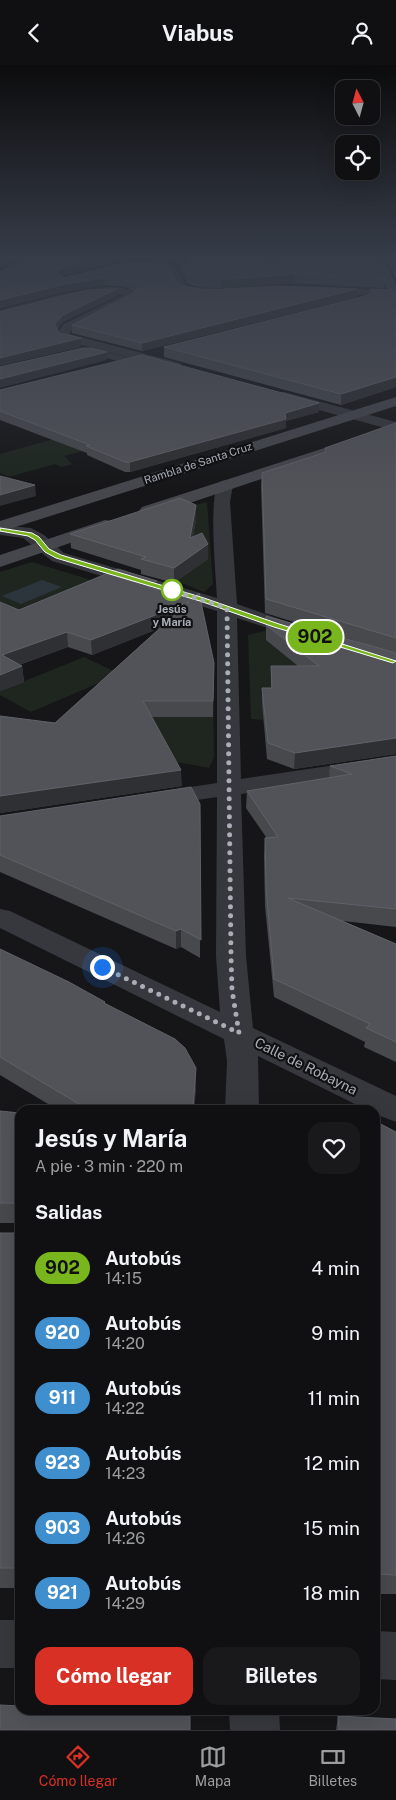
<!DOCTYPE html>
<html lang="es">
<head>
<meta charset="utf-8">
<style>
	body { margin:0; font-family:"Public Sans",sans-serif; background:#19191b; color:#f1f3f6; height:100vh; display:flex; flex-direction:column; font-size:19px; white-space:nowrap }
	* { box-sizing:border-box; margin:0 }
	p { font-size:16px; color:#9c9d9f }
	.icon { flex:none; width:28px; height:28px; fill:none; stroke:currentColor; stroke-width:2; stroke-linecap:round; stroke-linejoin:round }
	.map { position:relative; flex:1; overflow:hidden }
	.sheet { position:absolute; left:15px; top:1040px; width:365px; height:610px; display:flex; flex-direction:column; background:#101012; border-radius:15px; box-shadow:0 5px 20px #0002,0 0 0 1px #303032 }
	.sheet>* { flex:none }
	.badge { padding:0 10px; border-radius:16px; font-size:18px; line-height:32px }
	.needle { width:32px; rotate:354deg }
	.tools { position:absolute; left:335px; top:15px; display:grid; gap:10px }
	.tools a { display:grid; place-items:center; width:45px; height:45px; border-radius:10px; background:#101012; box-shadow:0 5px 20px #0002,0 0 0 1px #303032; font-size:25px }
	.you { position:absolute; width:25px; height:25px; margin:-12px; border:4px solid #fff; border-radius:50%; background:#1a73e8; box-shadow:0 0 0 8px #1a73e833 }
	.map>.badge { position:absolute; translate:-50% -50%; box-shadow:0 0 0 2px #fff }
	h2 { padding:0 20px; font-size:19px; line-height:45px }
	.round { display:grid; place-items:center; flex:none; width:52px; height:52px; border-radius:15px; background:#19191b }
	.head { display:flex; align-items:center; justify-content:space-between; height:85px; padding:0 20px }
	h1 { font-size:24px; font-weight:700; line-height:38px }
	.action { display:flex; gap:10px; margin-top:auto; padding:10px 20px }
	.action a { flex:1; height:58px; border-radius:15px; background:#d93025; color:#fff; font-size:20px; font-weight:700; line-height:58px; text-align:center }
	.action a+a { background:#19191b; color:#f1f3f6 }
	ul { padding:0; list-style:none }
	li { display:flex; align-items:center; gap:15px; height:65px; padding:0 20px }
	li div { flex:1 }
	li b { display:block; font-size:19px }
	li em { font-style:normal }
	li .badge { min-width:55px; font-weight:700; text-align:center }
	header { display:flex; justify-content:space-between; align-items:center; height:65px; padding:0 20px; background:#101012; font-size:22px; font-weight:700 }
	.tab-bar { display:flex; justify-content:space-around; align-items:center; height:70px; border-top:1px solid #303032; background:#101012; font-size:14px; color:#9c9d9f }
	.tab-bar a { display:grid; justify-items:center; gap:2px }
	.tab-bar .selected { color:#d93025 }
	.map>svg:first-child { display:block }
	.green { fill:#1e261f }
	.water { fill:#2c353c }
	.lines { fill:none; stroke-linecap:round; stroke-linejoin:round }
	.lane { fill:#37383d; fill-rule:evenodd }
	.street { fill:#37383d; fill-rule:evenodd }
	.secondary { fill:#45474d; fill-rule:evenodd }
	.wall { fill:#47494d }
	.shaded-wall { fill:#2f3033 }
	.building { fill:#525359; stroke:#5f6168 }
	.line { fill:#79b51d; stroke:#fff }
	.walk { stroke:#a8adb8; stroke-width:5; stroke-dasharray:0 9 }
	.stop-dot { fill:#fff; stroke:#79b51d; stroke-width:2.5 }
	.labels { text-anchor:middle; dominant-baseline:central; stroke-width:4.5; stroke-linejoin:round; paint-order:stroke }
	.far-street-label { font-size:11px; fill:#a8adb8; stroke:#111113 }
	.far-stop-label { font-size:11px; font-weight:bold; fill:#a8adb8; stroke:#111113 }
	.street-label { font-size:14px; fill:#a8adb8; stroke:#111113 }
</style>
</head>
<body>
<header><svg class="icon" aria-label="back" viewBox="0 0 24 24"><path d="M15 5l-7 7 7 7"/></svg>Viabus<svg class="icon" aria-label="person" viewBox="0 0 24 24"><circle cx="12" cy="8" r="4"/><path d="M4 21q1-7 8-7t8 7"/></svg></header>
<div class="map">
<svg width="396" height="1665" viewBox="0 0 396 1665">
	<rect width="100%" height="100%" fill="#161618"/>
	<!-- green -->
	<g class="green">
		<path d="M 293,214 L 381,214 L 386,226 L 290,221 Z"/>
		<path d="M 108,359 L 83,386 L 64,391 L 72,399 L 62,402 L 55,399 L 9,412 L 0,408 L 0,389 Z"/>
		<path d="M 207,437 L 213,519 L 204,527 L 177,516 L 197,502 L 180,448 L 195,440 Z"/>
		<path d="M 32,497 L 101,518 L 23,550 L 0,541 L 0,507 Z"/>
		<path d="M 268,565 L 396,604 L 313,659 L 251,654 L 248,570 Z"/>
		<path d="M 84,592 L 120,609 L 31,647 L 0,630 L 0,626 Z"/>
		<path d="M 213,613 L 214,692 L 209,703 L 81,679 Z"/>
	</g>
	<!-- water -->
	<path class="water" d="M 42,515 L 62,522 L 21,539 L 2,531 Z"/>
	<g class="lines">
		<!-- lane -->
		<path class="lane" d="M 92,283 L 132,294 L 133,296 L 128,299 L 92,289 L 79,290 L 74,287 L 79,284 Z"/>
		<!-- street -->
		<g class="street">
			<path d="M 265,193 L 275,193 L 278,206 L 277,208 L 269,208 Z"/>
			<path d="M 140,195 L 160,197 L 176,202 L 187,221 C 198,224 215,220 223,227 C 213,236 190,229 179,225 L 168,206 L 146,202 L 120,203 L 115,200 L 120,197 Z"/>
			<path d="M 105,222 C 116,222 128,222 137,229 L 133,234 L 72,265 L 69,269 L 180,298 L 182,301 L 180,304 L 170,304 L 60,274 L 57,268 L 64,259 L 124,230 L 119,229 L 87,231 L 0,253 L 0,245 L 67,228 Z"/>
			<path d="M 319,222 L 396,226 L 396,232 L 315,227 L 313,225 L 315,223 Z"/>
			<path d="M 284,327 L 396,357 L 396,366 L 279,334 L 277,331 L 279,328 Z"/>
			<path d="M 225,415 L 231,417 L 233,420 L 230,437 L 237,539 L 308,564 L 311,568 L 308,572 L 301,574 L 237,553 L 241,714 L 396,691 L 396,705 L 241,729 L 246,891 L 253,963 L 396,1031 L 396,1057 L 375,1049 L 375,1045 L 367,1045 L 258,991 L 259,1045 L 225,1045 L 227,996 L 224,974 L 0,863 L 0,844 L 10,846 L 220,947 L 216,891 L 217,732 L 157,741 L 148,739 L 145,734 L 148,729 L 157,727 L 217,718 L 217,546 L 52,496 L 23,473 L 0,470 L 0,460 L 31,463 L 44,470 L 64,488 L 217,533 C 216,510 208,433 219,417 Z"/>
			<rect x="0" y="1555" width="20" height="48"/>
			<path d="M 375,1566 L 396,1567 L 396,1615 L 375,1614 Z"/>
			<path d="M 229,1645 L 279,1645 L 280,1665 L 230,1665 Z"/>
		</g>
		<!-- secondary -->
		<g class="secondary">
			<path d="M 373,193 L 383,193 L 396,219 L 396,234 L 390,231 Z"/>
			<path d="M 396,332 L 396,341 L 0,467 L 0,456 Z"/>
			<path d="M 396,360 L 396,369 L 154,450 L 148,451 L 142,450 L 139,446 L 142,442 Z"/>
			<path d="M 105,455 L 111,456 L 114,460 L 111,464 L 0,502 L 0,490 Z"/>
		</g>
	</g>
	<!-- wall -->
	<g class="wall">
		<path d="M 23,193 L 111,193 L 111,198 L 61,211 L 64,213 L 116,200 L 179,220 L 205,225 L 357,224 L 357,232 L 142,286 L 72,268 L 72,260 L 135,227 L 126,222 L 105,220 L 67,226 L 0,243 L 0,207 Z"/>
		<path d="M 277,193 L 376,193 L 385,215 L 384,223 L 294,218 L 221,223 L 199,222 L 188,219 L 181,207 L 181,198 L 277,201 L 278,200 Z"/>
		<path d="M 385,193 L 396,193 L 396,215 Z"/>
		<path d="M 371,224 L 396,226 L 396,322 L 341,340 L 164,292 L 164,282 L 369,230 L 370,228 Z"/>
		<path d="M 0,325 L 319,338 L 319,347 L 286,356 L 286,363 L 130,407 L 125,407 L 87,390 L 87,388 L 0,355 Z"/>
		<path d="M 396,358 L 396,689 L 294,704 L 267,694 L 262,638 L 262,623 L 271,623 L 271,601 L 298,601 L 266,575 L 266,551 L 381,584 L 265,548 L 261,421 L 262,408 L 324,388 L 325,383 Z"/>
		<path d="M 196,440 L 196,454 L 193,472 L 208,494 L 174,518 L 141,509 L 141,505 L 71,483 L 70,469 Z"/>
		<path d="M 157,525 L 214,598 L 213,652 L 152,652 L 182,721 L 0,748 L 0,651 L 55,658 L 160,563 L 92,590 L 68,582 L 19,600 L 22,601 L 24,617 L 0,626 L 19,545 Z"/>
		<path d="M 396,691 L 396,862 L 343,856 L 396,879 L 396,997 L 364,982 L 365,977 L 274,932 L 265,841 L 264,790 L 265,773 L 266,772 L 246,743 L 247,726 L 329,713 L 330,701 Z"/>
		<path d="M 200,739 L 200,893 L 181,882 L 176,884 L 0,807 L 0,751 Z"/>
		<path d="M 0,884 L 105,937 L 105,939 L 196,1022 L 194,1045 L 58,1045 L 0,1010 Z"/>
		<path d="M 0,1046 L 20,1048 L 20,1523 L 0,1523 L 0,1168 L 19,1168 L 19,1158 L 0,1158 Z"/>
		<path d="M 375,1056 L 396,1067 L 396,1529 L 375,1529 Z"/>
		<path d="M 338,1651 L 396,1665 L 336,1665 Z"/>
	</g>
	<!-- shaded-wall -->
	<g class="shaded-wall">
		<path d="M 4,193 L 17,193 L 0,203 L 0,196 Z"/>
		<path d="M 102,193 L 111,193 L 111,198 L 60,211 L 57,208 L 59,204 Z"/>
		<path d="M 295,209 L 294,218 L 221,223 L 221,215 Z"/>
		<path d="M 105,213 L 105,220 L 67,226 L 0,243 L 0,235 L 66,219 Z"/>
		<path d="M 117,224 L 118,231 L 63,257 L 56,267 L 55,259 L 63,250 Z"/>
		<path d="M 357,224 L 357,232 L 142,286 L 142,278 Z"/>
		<path d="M 81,273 L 81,282 L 0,301 L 0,293 Z"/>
		<path d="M 107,287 L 107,295 L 0,323 L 0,314 Z"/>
		<path d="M 396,312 L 396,322 L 341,340 L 341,329 Z"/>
		<path d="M 319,338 L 319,347 L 286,356 L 286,363 L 130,407 L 130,397 Z"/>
		<path d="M 35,420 L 36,431 L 0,441 L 0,430 Z"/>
		<path d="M 196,440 L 196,454 L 190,488 L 190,473 Z"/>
		<path d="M 208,479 L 208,494 L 174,518 L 174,503 Z"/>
		<path d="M 157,516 L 157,530 L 148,522 Z"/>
		<path d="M 189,537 L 189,552 L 92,590 L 91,575 Z"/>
		<path d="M 67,567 L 68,582 L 4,605 L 2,590 Z"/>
		<path d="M 22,601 L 24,617 L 0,626 L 0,610 Z"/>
		<path d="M 396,673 L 396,689 L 294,704 L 295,688 Z"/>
		<path d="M 181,705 L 182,721 L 0,748 L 0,731 Z"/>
		<path d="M 181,864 L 181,882 L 176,884 L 176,866 Z"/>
		<path d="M 196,1003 L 196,1022 L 194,1045 L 193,1045 Z"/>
	</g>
	<!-- building -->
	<g class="building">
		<path d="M 23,193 L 102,193 L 59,204 L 57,208 L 64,213 L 116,200 L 141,197 L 167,201 L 179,220 L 205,225 L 280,221 L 357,224 L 142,278 L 72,260 L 134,228 L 139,221 L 126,215 L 105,213 L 66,219 L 0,235 L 0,207 Z"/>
		<path d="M 188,193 L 266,193 L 268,201 L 277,201 L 280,198 L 279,193 L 376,193 L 385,215 L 295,209 L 221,215 L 199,213 L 188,211 L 181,198 L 187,199 Z"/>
		<path d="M 390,193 L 396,193 L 396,205 Z"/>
		<path d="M 117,224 L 63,250 L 55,259 L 59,268 L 81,273 L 0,293 L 0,247 L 87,225 Z"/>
		<path d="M 371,224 L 392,225 L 396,226 L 396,312 L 341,329 L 164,282 L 369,230 L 372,226 Z"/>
		<path d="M 83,283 L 91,283 L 107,287 L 0,314 L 0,302 Z"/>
		<path d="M 142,290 L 319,338 L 285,348 L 286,354 L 130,397 L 125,397 L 86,381 L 90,380 L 0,346 L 0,325 Z"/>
		<path d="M 396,358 L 396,573 L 266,534 L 262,408 L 326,387 L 325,383 Z"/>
		<path d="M 0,411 L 35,420 L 0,430 Z"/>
		<path d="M 180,433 L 196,440 L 190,473 L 202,468 L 208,479 L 174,503 L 141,494 L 146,492 L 70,469 Z"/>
		<path d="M 118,504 L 157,516 L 148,522 L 192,534 L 199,528 L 214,598 L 213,636 L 143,636 L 181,705 L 0,731 L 0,651 L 55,658 L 189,537 L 91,575 L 67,567 L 2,590 L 22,601 L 0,610 L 0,537 L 19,545 Z"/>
		<path d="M 266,551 L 396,588 L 396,673 L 295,688 L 268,678 L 262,623 L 272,623 L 271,601 L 319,601 L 266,560 Z"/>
		<path d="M 396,691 L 396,844 L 288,833 L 396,879 L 396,977 L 366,963 L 370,959 L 274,914 L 266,823 L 265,773 L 278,772 L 247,726 L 352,709 L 330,701 Z"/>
		<path d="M 191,722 L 200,739 L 201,875 L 181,864 L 176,866 L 0,790 L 0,751 Z"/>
		<path d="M 0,884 L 69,917 L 105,937 L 104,938 L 175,974 L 185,983 L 196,1003 L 193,1045 L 89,1045 L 0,992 Z"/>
		<path d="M 0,1046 L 20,1048 L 20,1503 L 0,1503 L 0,1168 L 19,1168 L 19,1138 L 0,1138 Z"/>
		<path d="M 375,1056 L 396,1067 L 396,1510 L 375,1509 Z"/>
		<path d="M 0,1640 L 20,1641 L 20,1645 L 146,1645 L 190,1646 L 190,1665 L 0,1665 Z"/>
		<path d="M 338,1651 L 396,1654 L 396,1665 L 339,1665 Z"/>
	</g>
	<!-- sky -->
	<linearGradient id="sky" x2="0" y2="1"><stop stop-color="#0c0c0d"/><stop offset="0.45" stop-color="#363c48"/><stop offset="1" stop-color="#363c48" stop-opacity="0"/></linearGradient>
	<rect width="396" height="426" fill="url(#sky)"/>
	<!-- line -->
	<path class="line" d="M 0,463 L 32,468 L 39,472 L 49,484 L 61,490 L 204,533 L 279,559 L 396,596 L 393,598 L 274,562 L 200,536 L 56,493 L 45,487 L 35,475 L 28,471 L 0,466 Z"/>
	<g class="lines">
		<!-- walk -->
		<path class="walk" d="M 102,902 L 239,968 L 232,925 L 231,891 L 227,543 L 165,523 L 172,525"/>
	</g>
	<!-- markers -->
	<circle class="stop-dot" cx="172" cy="525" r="10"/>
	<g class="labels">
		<!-- far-street labels -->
		<g class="far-street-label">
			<text transform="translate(198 398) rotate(-18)">Rambla de Santa Cruz</text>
		</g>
		<!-- far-stop labels -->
		<g class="far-stop-label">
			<text x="172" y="544">Jesús<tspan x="172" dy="13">y María</tspan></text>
		</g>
		<!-- street labels -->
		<g class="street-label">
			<text transform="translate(306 1001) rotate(26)">Calle de Robayna</text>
		</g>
	</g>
</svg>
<div class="tools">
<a><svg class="needle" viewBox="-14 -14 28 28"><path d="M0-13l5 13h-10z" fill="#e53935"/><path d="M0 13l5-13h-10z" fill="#9c9d9f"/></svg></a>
<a><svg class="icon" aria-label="locate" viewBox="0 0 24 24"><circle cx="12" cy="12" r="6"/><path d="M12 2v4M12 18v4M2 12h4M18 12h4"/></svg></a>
</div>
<div class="you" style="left:102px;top:902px"></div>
<b class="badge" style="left:315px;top:572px;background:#79b51d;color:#111">902</b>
<section class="sheet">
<div class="head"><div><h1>Jesús y María</h1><p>A pie · 3 min · 220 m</p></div><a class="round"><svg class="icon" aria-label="heart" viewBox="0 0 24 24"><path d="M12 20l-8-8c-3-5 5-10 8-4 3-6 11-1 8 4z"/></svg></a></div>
<h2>Salidas</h2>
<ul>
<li><span class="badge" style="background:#79b51d;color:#111">902</span><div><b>Autobús</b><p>14:15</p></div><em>4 min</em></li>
<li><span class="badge" style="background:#3f8fcf;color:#fff">920</span><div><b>Autobús</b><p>14:20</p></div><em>9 min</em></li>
<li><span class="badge" style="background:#3f8fcf;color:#fff">911</span><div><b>Autobús</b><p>14:22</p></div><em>11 min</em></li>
<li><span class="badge" style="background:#3f8fcf;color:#fff">923</span><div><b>Autobús</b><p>14:23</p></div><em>12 min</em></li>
<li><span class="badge" style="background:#3f8fcf;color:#fff">903</span><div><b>Autobús</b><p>14:26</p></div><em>15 min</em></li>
<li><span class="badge" style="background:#3f8fcf;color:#fff">921</span><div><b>Autobús</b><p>14:29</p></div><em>18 min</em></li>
</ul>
<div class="action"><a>Cómo llegar</a><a>Billetes</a></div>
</section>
</div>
<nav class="tab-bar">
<a class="selected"><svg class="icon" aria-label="directions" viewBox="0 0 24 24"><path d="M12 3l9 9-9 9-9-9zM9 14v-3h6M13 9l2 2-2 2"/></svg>Cómo llegar</a>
<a><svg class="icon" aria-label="map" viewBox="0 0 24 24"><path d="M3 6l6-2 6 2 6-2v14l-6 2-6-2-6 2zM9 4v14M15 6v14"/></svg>Mapa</a>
<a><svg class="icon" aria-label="tickets" viewBox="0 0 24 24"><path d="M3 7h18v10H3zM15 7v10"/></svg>Billetes</a>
</nav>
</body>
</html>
